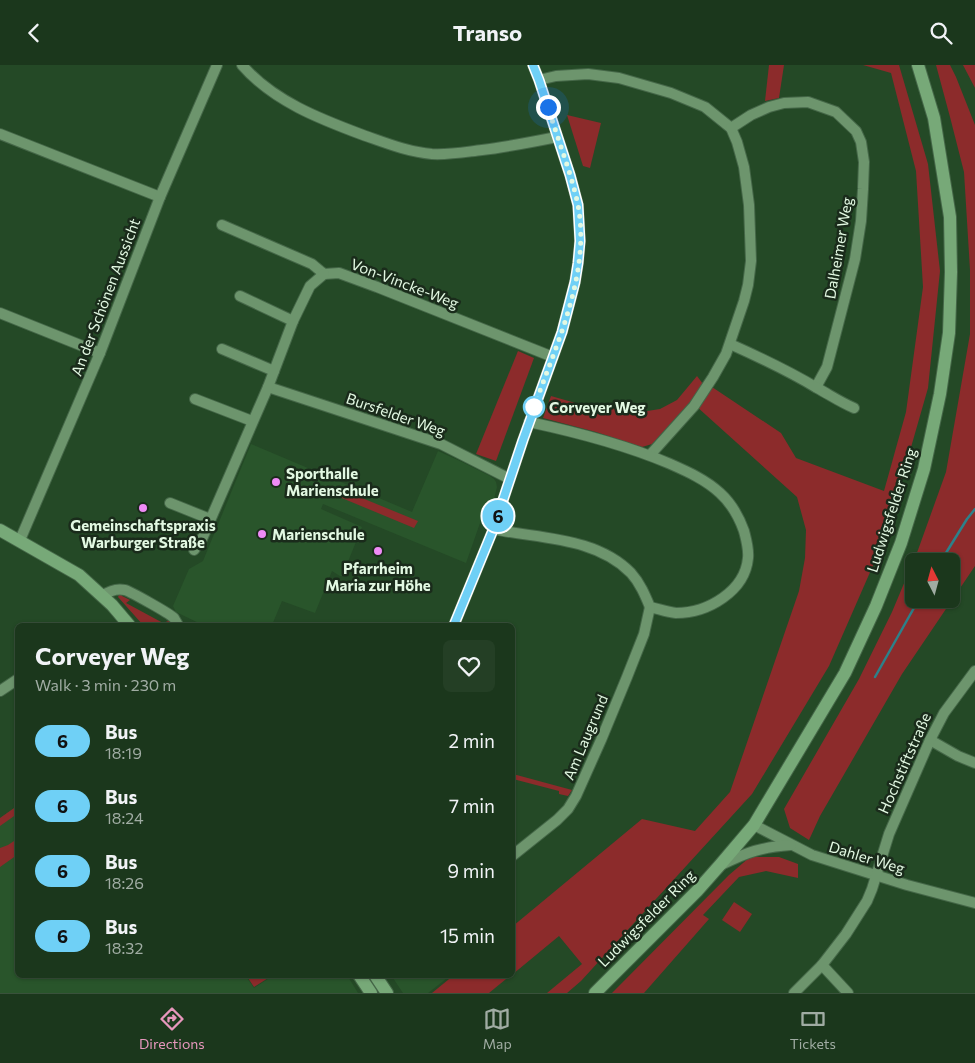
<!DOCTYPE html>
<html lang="en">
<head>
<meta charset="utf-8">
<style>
	body { margin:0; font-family:Commissioner,sans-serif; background:#243f25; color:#f1f3f6; height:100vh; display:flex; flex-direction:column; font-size:19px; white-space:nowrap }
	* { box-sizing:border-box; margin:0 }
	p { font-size:16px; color:#a0aca3 }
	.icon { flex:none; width:28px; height:28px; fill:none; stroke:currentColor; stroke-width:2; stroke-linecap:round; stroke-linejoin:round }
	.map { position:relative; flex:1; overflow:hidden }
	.drawer { position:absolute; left:15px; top:558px; width:500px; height:355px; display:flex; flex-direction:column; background:#1b371c; border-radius:8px; box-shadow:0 1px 4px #0004,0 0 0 1px #39513b }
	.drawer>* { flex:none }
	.badge { padding:0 10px; border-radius:16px; font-size:18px; line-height:32px }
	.needle { width:32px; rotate:354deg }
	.tools { position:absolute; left:905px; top:488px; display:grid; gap:10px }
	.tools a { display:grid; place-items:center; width:55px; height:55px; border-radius:8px; background:#1b371c; box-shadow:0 1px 4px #0004,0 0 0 1px #39513b; font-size:25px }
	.you { position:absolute; width:25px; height:25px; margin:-12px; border:4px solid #fff; border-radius:50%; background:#1a73e8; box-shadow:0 0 0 8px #1a73e833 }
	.map>.badge { position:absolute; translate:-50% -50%; box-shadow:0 0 0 2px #fff }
	.round { display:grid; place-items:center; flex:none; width:52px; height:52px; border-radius:8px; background:#243f25 }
	.head { display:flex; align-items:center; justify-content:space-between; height:85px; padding:0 20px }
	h1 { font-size:24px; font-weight:700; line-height:38px }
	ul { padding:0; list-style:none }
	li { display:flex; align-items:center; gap:15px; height:65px; padding:0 20px }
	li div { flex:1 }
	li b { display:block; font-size:19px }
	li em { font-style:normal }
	li .badge { min-width:55px; font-weight:700; text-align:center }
	header { display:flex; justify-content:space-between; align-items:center; height:65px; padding:0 20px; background:#1b371c; font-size:22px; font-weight:700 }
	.menu { display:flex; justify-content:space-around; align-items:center; height:70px; border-top:1px solid #39513b; background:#1b371c; font-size:14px; color:#a0aca3 }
	.menu a { display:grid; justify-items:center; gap:2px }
	.menu .on { color:#e797bd }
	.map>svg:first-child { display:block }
	.built { fill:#29552b }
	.green { fill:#8c2b2b; fill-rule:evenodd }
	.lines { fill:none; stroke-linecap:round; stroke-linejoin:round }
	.stream { stroke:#2c818a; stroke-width:2.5 }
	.minor-casing { stroke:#456748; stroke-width:12 }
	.major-casing { stroke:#456748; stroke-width:14 }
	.minor { stroke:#6d956d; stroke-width:10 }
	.major { stroke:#77a978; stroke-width:12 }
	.line-casing { stroke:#fff; stroke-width:11 }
	.line { stroke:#6fd0f6; stroke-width:8 }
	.walk { stroke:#e2f8e2; stroke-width:5; stroke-dasharray:0 9 }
	.stop-dot { fill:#fff; stroke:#6fd0f6; stroke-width:2.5 }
	.poi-dot { fill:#ef8bf6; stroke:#1a2b1b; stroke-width:2 }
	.labels { text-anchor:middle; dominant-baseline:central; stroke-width:5; stroke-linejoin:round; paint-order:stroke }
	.street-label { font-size:15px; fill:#e2f8e2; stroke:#1a2b1b }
	.stop-label { font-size:15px; font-weight:bold; fill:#e2f8e2; stroke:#1a2b1b; text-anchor:start }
	.poi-label { font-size:15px; font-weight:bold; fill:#e2f8e2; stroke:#1a2b1b; text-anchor:start }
</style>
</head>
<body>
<header><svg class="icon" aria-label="back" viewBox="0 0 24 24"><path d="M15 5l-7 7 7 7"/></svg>Transo<svg class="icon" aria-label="search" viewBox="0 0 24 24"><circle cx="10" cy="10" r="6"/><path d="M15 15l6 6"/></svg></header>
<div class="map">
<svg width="975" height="928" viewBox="0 0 975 928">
	<rect width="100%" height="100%" fill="#244926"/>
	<!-- built -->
	<g class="built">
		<path d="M 251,379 L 412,447 L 438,386 L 462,397 L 490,411 L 494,414 L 496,417 L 497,422 L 494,434 L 489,442 L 486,441 L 466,498 L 323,439 L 321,444 L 362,462 L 343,509 L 342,511 L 340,511 L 332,506 L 315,548 L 282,536 L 272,560 L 203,560 L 176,547 L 173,541 L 189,504 L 203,496 Z"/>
		<path d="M 17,741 L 18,910 L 245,910 L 254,923 L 274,910 L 347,910 L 358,928 L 0,928 L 0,753 Z"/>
		<path d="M 391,910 L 451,910 L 428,928 L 403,928 Z"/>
	</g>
	<!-- green -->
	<g class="green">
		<path d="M 769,0 L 784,0 L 779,33 L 765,36 Z"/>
		<path d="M 863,0 L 899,0 L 928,99 L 940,206 L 928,323 L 885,473 L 829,601 L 752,729 L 581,916 L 567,928 L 547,928 L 582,899 L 559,871 L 513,909 L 513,861 L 642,754 L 695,766 L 730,727 L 799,526 L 805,493 L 806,465 L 797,432 L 696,341 L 709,320 L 781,368 L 796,393 L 884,426 L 906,347 L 923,222 L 916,106 L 891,8 Z"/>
		<path d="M 936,0 L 950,0 L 956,12 L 975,60 L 975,501 L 902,609 L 820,751 L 809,775 L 790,763 L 784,744 L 859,614 L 892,547 L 918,485 L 946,407 L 970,269 L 970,205 L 964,107 L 950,52 ZM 914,496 L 951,496 L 951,534 L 914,534 Z"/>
		<path d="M 963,0 L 975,0 L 975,23 Z"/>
		<path d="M 567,50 L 601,58 L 590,103 L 583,101 Z"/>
		<path d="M 518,286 L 534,293 L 496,396 L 476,389 Z"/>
		<path d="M 697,311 L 703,319 L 690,337 L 652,379 L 642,382 L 596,367 L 543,353 L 551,331 L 579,339 L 641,347 L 660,344 L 677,335 Z"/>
		<path d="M 340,424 L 418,456 L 414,463 L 337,431 Z"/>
		<path d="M 121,528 L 122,531 L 130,535 L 126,538 L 163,558 L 171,555 L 174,560 L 143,560 L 118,532 L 119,530 Z"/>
		<path d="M 513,709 L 572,725 L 568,731 L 559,729 L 559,726 L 513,714 Z"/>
		<path d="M 17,741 L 17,749 L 0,761 L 0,753 Z"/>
		<path d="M 17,774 L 17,790 L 0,802 L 0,783 L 8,780 Z"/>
		<path d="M 750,792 L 779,792 L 798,799 L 798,813 L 766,806 L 739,812 L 703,850 L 709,854 L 644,928 L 612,928 L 729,810 Z"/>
		<path d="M 734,837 L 752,849 L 740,867 L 722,855 Z"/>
		<path d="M 246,910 L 273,910 L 254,922 Z"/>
		<path d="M 454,910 L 511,910 L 489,928 L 432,928 Z"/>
	</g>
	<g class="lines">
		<!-- stream -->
		<g class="stream">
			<path d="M 941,496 L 967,454 L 975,444"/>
			<path d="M 875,612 L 919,534"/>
		</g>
		<defs>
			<g id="minor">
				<path d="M 242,0 C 273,36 320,54 363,70 C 386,78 408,87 432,89 C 449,90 465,87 482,85 C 507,82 532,77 557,72"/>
				<path d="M 539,15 L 556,11 L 588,9 L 619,13 L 671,28 L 705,42 L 731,63 L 737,77 L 744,102 L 749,140 L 751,196 L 748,220 L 744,236 L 726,289 L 713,312 L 694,341 L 650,390"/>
				<path d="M 731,63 L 751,50 L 769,42 L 784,38 L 808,37 L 836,47 L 856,66 L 861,77 L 864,97 L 863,124 L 861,156 L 855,194 L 827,302 L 816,322"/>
				<path d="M 0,69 L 160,132"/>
				<path d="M 222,160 L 312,199 L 324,209 L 339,208 L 377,222 L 553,292"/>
				<path d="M 240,231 L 293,256"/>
				<path d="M 0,248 L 100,288"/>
				<path d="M 730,279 C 759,292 789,306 817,323 C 830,330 840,337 854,343"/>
				<path d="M 222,284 L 274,306"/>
				<path d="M 268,322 L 441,379 L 510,414"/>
				<path d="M 195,334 L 252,356"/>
				<path d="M 170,438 L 210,454"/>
				<path d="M 493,464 C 540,474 596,472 631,508 C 640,518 645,530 650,542 C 659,544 667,547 676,548 C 708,548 745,526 748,493 C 749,484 746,474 744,466 C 739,452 731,438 720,428 C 705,414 686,406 668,398 C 623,379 576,367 529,357"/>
				<path d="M 20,475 L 100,288 L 160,132 L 217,0"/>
				<path d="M 194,485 L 202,474 L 268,322 L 293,256 L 310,221 L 324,209"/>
				<path d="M 102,531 C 109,526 116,523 125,525 C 131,527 169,548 174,553 C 175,555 177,558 178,560"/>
				<path d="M 454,560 L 493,465 L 523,375 L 562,267 L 575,217 L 578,198 L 580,176 L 578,140 L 570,110 L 539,15 L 533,0"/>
				<path d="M 0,626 L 18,614"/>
				<path d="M 930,675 L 958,691 L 975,698"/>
				<path d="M 754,760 L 812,790 L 907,820 L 975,838"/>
				<path d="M 512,791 L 557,755 L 568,744 L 576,731 L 601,675 L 627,612 L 644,569 L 650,542"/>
				<path d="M 721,800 C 747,787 762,782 791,780"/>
				<path d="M 822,900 L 848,928"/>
				<path d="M 794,928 L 822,900 L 846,869 L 867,836 L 872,824 L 889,769 L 930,675 L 944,648 L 975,606"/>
			</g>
			<g id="major">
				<path d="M 0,465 L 79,510 L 112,540 L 129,560"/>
				<path d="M 359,910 L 371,928"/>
				<path d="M 375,910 L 387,928"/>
				<path d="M 595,928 L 697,826 L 720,800 L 754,760 L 845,608 L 876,541 L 901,478 L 924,404 L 940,329 L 949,268 L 951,207 L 950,152 L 934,53 L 918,0"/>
			</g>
		</defs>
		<!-- minor casing -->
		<use href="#minor" class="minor-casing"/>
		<!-- major casing -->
		<use href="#major" class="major-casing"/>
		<!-- minor -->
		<use href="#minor" class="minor"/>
		<!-- major -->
		<use href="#major" class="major"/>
	</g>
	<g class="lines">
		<defs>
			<path id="line" d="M 454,560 L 493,465 L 523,375 L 562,267 L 575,217 L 578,198 L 580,176 L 578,140 L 570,110 L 539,15 L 533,0"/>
		</defs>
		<!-- line casing -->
		<use href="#line" class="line-casing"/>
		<!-- line -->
		<use href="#line" class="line"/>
		<!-- walk -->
		<path class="walk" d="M 534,342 C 556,280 591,208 578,140 C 571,107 558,75 548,42"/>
	</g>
	<!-- markers -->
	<circle class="stop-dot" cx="534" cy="342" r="10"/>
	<g class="poi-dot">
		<circle cx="276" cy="417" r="5"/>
		<circle cx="143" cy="443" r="5"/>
		<circle cx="262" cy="469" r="5"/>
		<circle cx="378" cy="486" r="5"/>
	</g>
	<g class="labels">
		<!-- street labels -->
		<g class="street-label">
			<text transform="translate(838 183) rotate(-80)">Dalheimer Weg</text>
			<text transform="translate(405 218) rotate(21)">Von-Vincke-Weg</text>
			<text transform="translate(105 232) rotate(-69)">An der Schönen Aussicht</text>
			<text transform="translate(396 349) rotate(19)">Bursfelder Weg</text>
			<text transform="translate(891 445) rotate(-72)">Ludwigsfelder Ring</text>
			<text transform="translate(585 672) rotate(-67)">Am Laugrund</text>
			<text transform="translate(904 698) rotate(-66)">Hochstiftstraße</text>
			<text transform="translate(867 792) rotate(17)">Dahler Weg</text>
			<text transform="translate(646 853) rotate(-45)">Ludwigsfelder Ring</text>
		</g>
		<!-- stop labels -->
		<g class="stop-label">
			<text x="549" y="342">Corveyer Weg</text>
		</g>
		<!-- poi labels -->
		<g class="poi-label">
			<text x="286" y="408">Sporthalle<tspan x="286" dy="17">Marienschule</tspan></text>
			<text x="143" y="460" text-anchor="middle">Gemeinschaftspraxis<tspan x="143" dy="17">Warburger Straße</tspan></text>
			<text x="272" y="469">Marienschule</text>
			<text x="378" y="503" text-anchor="middle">Pfarrheim<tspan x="378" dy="17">Maria zur Höhe</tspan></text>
		</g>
	</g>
</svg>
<div class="tools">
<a><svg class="needle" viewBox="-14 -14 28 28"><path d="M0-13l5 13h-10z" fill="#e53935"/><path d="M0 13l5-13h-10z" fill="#a0aca3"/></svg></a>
</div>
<div class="you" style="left:548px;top:42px"></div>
<b class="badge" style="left:498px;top:451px;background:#6fd0f6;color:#111">6</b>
<section class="drawer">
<div class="head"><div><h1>Corveyer Weg</h1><p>Walk · 3 min · 230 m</p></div><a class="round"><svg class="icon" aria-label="heart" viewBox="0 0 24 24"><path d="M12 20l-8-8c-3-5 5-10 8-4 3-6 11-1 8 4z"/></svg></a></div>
<ul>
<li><span class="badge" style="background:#6fd0f6;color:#111">6</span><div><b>Bus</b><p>18:19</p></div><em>2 min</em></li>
<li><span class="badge" style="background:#6fd0f6;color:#111">6</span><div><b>Bus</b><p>18:24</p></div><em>7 min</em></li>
<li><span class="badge" style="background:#6fd0f6;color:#111">6</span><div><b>Bus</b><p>18:26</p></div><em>9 min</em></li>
<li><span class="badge" style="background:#6fd0f6;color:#111">6</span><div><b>Bus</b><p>18:32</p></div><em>15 min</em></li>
</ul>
</section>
</div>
<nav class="menu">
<a class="on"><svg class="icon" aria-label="directions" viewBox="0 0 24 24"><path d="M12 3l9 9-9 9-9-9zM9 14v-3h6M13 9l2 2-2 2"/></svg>Directions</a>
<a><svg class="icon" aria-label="map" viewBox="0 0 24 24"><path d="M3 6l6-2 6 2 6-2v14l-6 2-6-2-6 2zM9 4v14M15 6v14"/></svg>Map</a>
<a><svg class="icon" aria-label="tickets" viewBox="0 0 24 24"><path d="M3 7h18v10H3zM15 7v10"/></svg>Tickets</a>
</nav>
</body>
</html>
